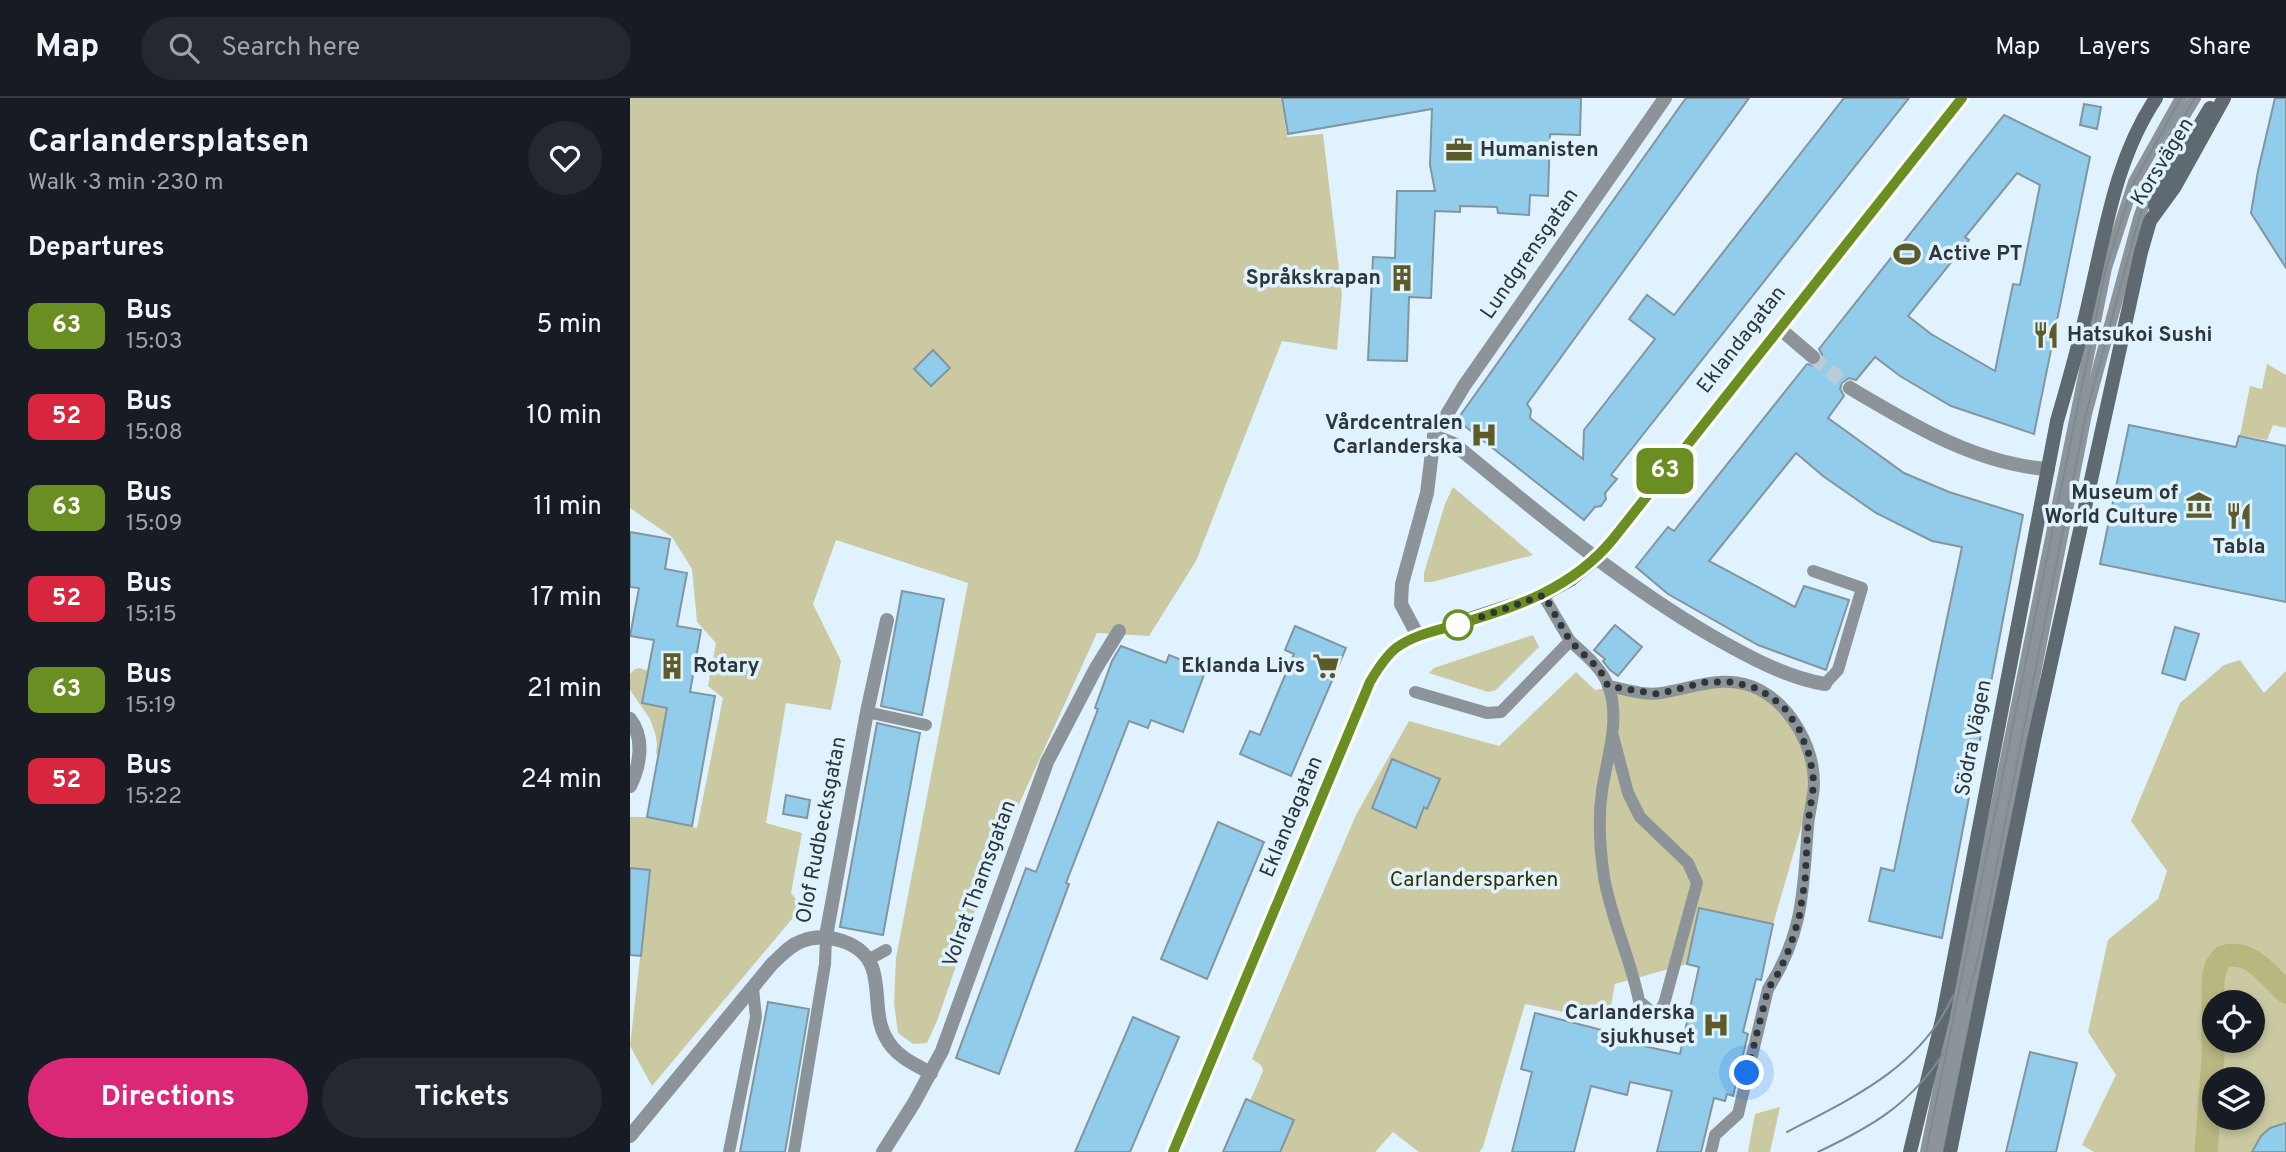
<!DOCTYPE html>
<html lang="en">
<head>
<meta charset="utf-8">
<style>
	body { margin:0; font-family:Overpass,sans-serif; background:#242831; color:#f1f3f6; height:100vh; display:flex; flex-direction:column; font-size:26px; white-space:nowrap }
	* { box-sizing:border-box; margin:0 }
	p { font-size:23px; color:#9ea1a6 }
	.icon { flex:none; width:38px; height:38px; fill:none; stroke:currentColor; stroke-width:2; stroke-linecap:round; stroke-linejoin:round }
	.map { position:relative; flex:1; overflow:hidden }
	.sheet { display:flex; flex-direction:column; background:#171b24; width:630px }
	.sheet>* { flex:none }
	.badge { padding:0 14px; border-radius:10px; font-size:24px; line-height:46px }
	.controls { position:absolute; left:1572px; top:892px; display:grid; gap:14px }
	.controls a { display:grid; place-items:center; width:63px; height:63px; border-radius:50%; background:#171b24; box-shadow:0 4px 10px #0003; font-size:35px }
	.you { position:absolute; width:35px; height:35px; margin:-18px; border:5px solid #fff; border-radius:50%; background:#1a73e8; box-shadow:0 0 0 10px #1a73e833 }
	.map>.badge { position:absolute; translate:-50% -50%; box-shadow:0 0 0 4px #fff }
	h2 { padding:0 28px; font-size:26px; line-height:63px }
	.round { display:grid; place-items:center; flex:none; width:74px; height:74px; border-radius:37px; background:#242831 }
	.headline { display:flex; align-items:center; justify-content:space-between; height:119px; padding:0 28px }
	h1 { font-size:33px; font-weight:700; line-height:52px }
	.primary-button { display:flex; gap:14px; margin-top:auto; padding:14px 28px }
	.primary-button a { flex:1; height:80px; border-radius:42px; background:#db2777; color:#fff; font-size:28px; font-weight:700; line-height:80px; text-align:center }
	.primary-button a+a { background:#242831; color:#f1f3f6 }
	ul { padding:0; list-style:none }
	li { display:flex; align-items:center; gap:21px; height:91px; padding:0 28px }
	li div { flex:1 }
	li b { display:block; font-size:26px }
	li em { font-style:normal }
	li .badge { min-width:77px; font-weight:700; text-align:center }
	header { display:flex; align-items:center; gap:42px; box-sizing:border-box; height:98px; padding:0 35px; background:#171b24; border-bottom:2px solid #363941 }
	header strong { font-size:33px }
	nav { display:flex; gap:38px; margin-inline-start:auto; font-size:24px }
	.search { width:490px; height:63px; background:#242831; display:flex; align-items:center; gap:18px; box-sizing:border-box; padding:0 24px; border-radius:38px; color:#9ea1a6; font-size:26px }
	main { display:flex; flex:1; min-height:0 }
	.map>svg:first-child { display:block }
	.green { fill:#cac9a2; fill-rule:evenodd }
	.lines { fill:none; stroke-linecap:round; stroke-linejoin:round }
	.canal { stroke:#b8b780; stroke-width:23 }
	.building { fill:#92cceb; stroke:#83959f; stroke-width:2; fill-rule:evenodd }
	.street-tunnel { stroke:#bcccd6; stroke-width:14; stroke-dasharray:14 7; stroke-linecap:butt }
	.lane { stroke:#8c9499; stroke-width:12 }
	.street { stroke:#8c9499; stroke-width:14 }
	.secondary { stroke:#5e6a70; stroke-width:14 }
	.tram { stroke:#7d8a91; stroke-width:2 }
	.line-casing { stroke:#fff; stroke-width:16 }
	.line { stroke:#6b8e23; stroke-width:10 }
	.walk { stroke:#2e363a; stroke-width:7; stroke-dasharray:0 12.6 }
	.stop-dot { fill:#fff; stroke:#6b8e23; stroke-width:3.5 }
	.labels { text-anchor:middle; dominant-baseline:central; stroke-width:7; stroke-linejoin:round; paint-order:stroke }
	.poi-label { font-size:21px; font-weight:bold; fill:#2e363a; stroke:#dff2fd; text-anchor:end }
	.street-label { font-size:21px; fill:#2e363a; stroke:#dff2fd }
	.park-label { font-size:21px; fill:#313002; stroke:#dff2fd }
</style>
</head>
<body>
<header>
<strong>Map</strong>
<div class="search"><svg class="icon" aria-label="search" viewBox="0 0 24 24"><circle cx="10" cy="10" r="6"/><path d="M15 15l6 6"/></svg>Search here</div>
<nav><a>Map</a><a>Layers</a><a>Share</a></nav>
</header>
<main>
<section class="sheet">
<div class="headline"><div><h1>Carlandersplatsen</h1><p>Walk · 3 min · 230 m</p></div><a class="round"><svg class="icon" aria-label="heart" viewBox="0 0 24 24"><path d="M12 20l-8-8c-3-5 5-10 8-4 3-6 11-1 8 4z"/></svg></a></div>
<h2>Departures</h2>
<ul>
<li><span class="badge" style="background:#6b8e23;color:#fff">63</span><div><b>Bus</b><p>15:03</p></div><em>5 min</em></li>
<li><span class="badge" style="background:#d7263d;color:#fff">52</span><div><b>Bus</b><p>15:08</p></div><em>10 min</em></li>
<li><span class="badge" style="background:#6b8e23;color:#fff">63</span><div><b>Bus</b><p>15:09</p></div><em>11 min</em></li>
<li><span class="badge" style="background:#d7263d;color:#fff">52</span><div><b>Bus</b><p>15:15</p></div><em>17 min</em></li>
<li><span class="badge" style="background:#6b8e23;color:#fff">63</span><div><b>Bus</b><p>15:19</p></div><em>21 min</em></li>
<li><span class="badge" style="background:#d7263d;color:#fff">52</span><div><b>Bus</b><p>15:22</p></div><em>24 min</em></li>
</ul>
<div class="primary-button"><a>Directions</a><a>Tickets</a></div>
</section>
<div class="map">
<svg width="1656" height="1054" viewBox="0 0 1656 1054">
	<rect width="100%" height="100%" fill="#dff2fd"/>
	<!-- green -->
	<g class="green">
		<path d="M 0,0 L 651,0 L 657,39 L 693,36 L 712,196 L 707,252 L 652,243 L 566,463 L 519,538 L 467,535 L 359,772 L 307,923 L 297,945 L 283,946 L 268,935 L 264,905 L 266,860 L 338,485 L 206,442 L 183,506 L 211,563 L 201,612 L 156,605 L 136,725 L 172,735 L 161,795 L 172,809 L 22,988 L 0,948 L 20,773 L 0,770 L 0,719 L 17,719 L 67,730 L 93,600 L 78,588 L 86,545 L 67,524 L 62,471 L 42,439 L 0,410 Z"/>
		<path d="M 1637,266 L 1656,277 L 1656,330 L 1643,327 L 1637,342 L 1610,337 L 1620,288 L 1632,291 Z"/>
		<path d="M 823,389 L 903,457 L 802,484 L 794,484 L 794,475 L 815,406 Z"/>
		<path d="M 903,537 L 909,549 L 866,592 L 858,594 L 799,575 L 804,570 Z"/>
		<path d="M 1610,562 L 1634,595 L 1656,573 L 1656,1054 L 1464,1054 L 1452,1047 L 1486,977 L 1458,934 L 1478,842 L 1528,801 L 1537,773 L 1501,723 L 1550,605 L 1594,567 ZM 1584,905 L 1622,905 L 1622,943 L 1584,943 ZM 1584,982 L 1622,982 L 1622,1020 L 1584,1020 Z"/>
		<path d="M 10,570 L 18,573 L 12,605 L 37,610 L 28,657 L 26,655 L 27,646 L 25,635 L 20,621 L 0,592 L 0,576 L 5,571 Z"/>
		<path d="M 946,574 L 965,592 L 977,590 L 1028,596 L 1076,584 L 1129,591 L 1169,631 L 1184,685 L 1143,826 L 1070,810 L 1057,866 L 985,886 L 978,923 L 895,906 L 853,1049 L 849,1054 L 789,1054 L 763,1034 L 745,1054 L 650,1054 L 664,1022 L 620,1003 L 633,973 L 631,967 L 622,961 L 726,717 L 779,623 L 869,648 Z"/>
		<path d="M 1150,1009 L 1140,1054 L 1118,1054 L 1125,1016 Z"/>
	</g>
	<g class="lines">
		<!-- canal -->
		<path class="canal" d="M 1576,1054 L 1583,960 L 1583,881 L 1586,868 L 1593,859 C 1620,850 1638,877 1656,894"/>
	</g>
	<!-- building -->
	<g class="building">
		<path d="M 652,0 L 951,0 L 950,37 L 920,36 L 918,98 L 900,97 L 899,117 L 868,115 L 867,109 L 830,108 L 830,114 L 805,113 L 801,200 L 779,199 L 777,263 L 738,262 L 743,159 L 765,160 L 767,93 L 805,93 L 800,67 L 802,11 L 658,36 Z"/>
		<path d="M 1056,0 L 1119,0 L 897,306 L 901,312 L 900,320 L 953,361 L 954,332 L 1025,241 L 999,221 L 1017,197 L 1044,217 L 1214,0 L 1279,0 L 981,377 L 987,381 L 975,395 L 976,401 L 971,408 L 965,409 L 954,422 L 827,322 Z"/>
		<path d="M 1645,0 L 1656,0 L 1656,170 L 1621,115 L 1628,73 Z"/>
		<path d="M 1454,6 L 1471,9 L 1467,31 L 1450,27 Z"/>
		<path d="M 1374,17 L 1460,59 L 1404,336 L 1321,308 L 1270,278 L 1245,259 L 1226,282 L 1219,280 L 1212,285 L 1210,291 L 1214,298 L 1198,320 L 1274,375 L 1319,394 L 1393,417 L 1312,840 L 1239,823 L 1251,770 L 1264,773 L 1332,449 L 1302,443 L 1246,415 L 1193,378 L 1166,355 L 1079,463 L 1165,509 L 1174,488 L 1219,502 L 1196,572 L 1128,547 L 1038,496 L 1006,469 L 1038,429 L 1044,433 L 1177,266 L 1186,268 L 1191,265 L 1192,256 L 1189,251 ZM 1387,75 L 1410,87 L 1390,187 L 1383,186 L 1365,273 L 1301,236 L 1278,218 L 1339,142 L 1335,139 Z"/>
		<path d="M 303,252 L 320,270 L 301,288 L 284,271 Z"/>
		<path d="M 1499,327 L 1606,349 L 1609,338 L 1656,348 L 1656,504 L 1470,466 Z"/>
		<path d="M 0,434 L 40,441 L 35,471 L 57,475 L 47,528 L 71,532 L 60,594 L 85,598 L 62,728 L 17,719 L 37,610 L 12,605 L 24,542 L 0,538 L 9,490 L 0,489 Z"/>
		<path d="M 272,493 L 314,501 L 292,617 L 251,608 Z"/>
		<path d="M 985,527 L 1012,549 L 988,578 L 980,572 L 973,563 L 975,561 L 964,552 Z"/>
		<path d="M 665,528 L 716,550 L 661,678 L 610,656 L 620,633 L 630,637 L 664,556 L 655,552 Z"/>
		<path d="M 1545,529 L 1569,536 L 1555,582 L 1532,575 Z"/>
		<path d="M 491,548 L 536,565 L 539,557 L 576,571 L 553,634 L 521,622 L 518,630 L 499,623 L 436,785 L 439,786 L 369,976 L 326,960 L 396,770 L 406,774 L 468,611 L 465,610 L 482,563 Z"/>
		<path d="M 247,625 L 290,635 L 253,837 L 210,829 Z"/>
		<path d="M 762,661 L 810,681 L 797,711 L 794,709 L 786,730 L 742,710 Z"/>
		<path d="M 156,697 L 180,702 L 177,720 L 153,716 Z"/>
		<path d="M 588,724 L 634,744 L 577,881 L 531,861 Z"/>
		<path d="M 0,770 L 20,772 L 11,858 L 0,857 Z"/>
		<path d="M 1069,810 L 1143,826 L 1131,882 L 1126,881 L 1113,934 L 1118,936 L 1103,998 L 1097,996 L 1095,1003 L 1084,1000 L 1071,1054 L 1027,1054 L 1042,993 L 1000,984 L 997,997 L 961,988 L 944,1054 L 882,1054 L 902,974 L 891,971 L 905,915 L 1011,942 L 1009,947 L 1050,956 L 1069,869 L 1057,866 Z"/>
		<path d="M 138,904 L 179,911 L 159,1031 L 155,1054 L 110,1054 Z"/>
		<path d="M 503,919 L 549,939 L 500,1054 L 445,1054 Z"/>
		<path d="M 1400,954 L 1447,965 L 1426,1054 L 1376,1054 Z"/>
		<path d="M 616,1001 L 664,1022 L 650,1054 L 593,1054 Z"/>
		<path d="M 1656,1025 L 1656,1054 L 1622,1054 L 1631,1038 L 1640,1030 Z"/>
	</g>
	<g class="lines">
		<!-- street-tunnel -->
		<path class="street-tunnel" d="M 1183,259 L 1220,290"/>
		<!-- lane -->
		<g class="lane">
			<path d="M 1183,473 L 1232,490 L 1208,572 L 1195,586"/>
			<path d="M 940,543 C 954,556 971,569 978,587 C 991,621 977,659 972,693 C 968,720 970,752 974,779 C 981,821 1001,861 1009,903 L 1022,914 L 1029,913 L 1034,906 L 1067,785 L 1058,765 L 1010,719 L 998,695 L 983,638"/>
			<path d="M 978,588 C 994,591 1015,598 1031,595 C 1064,590 1097,574 1130,592 C 1162,609 1184,650 1184,685 C 1184,699 1179,714 1178,728 C 1173,791 1174,835 1138,891 L 1108,1016 L 1085,1037 L 1081,1054"/>
			<path d="M 785,594 L 857,615 L 871,614 L 940,543 L 913,497"/>
			<path d="M 237,614 L 296,627"/>
			<path d="M 238,862 L 256,852"/>
			<path d="M 99,1054 L 126,919 L 123,891"/>
			<path d="M 164,1054 L 195,866 L 196,838"/>
			<path d="M 1296,1054 L 1476,170 L 1504,84 L 1551,0"/>
			<path d="M 1307,1054 L 1395,626 L 1456,316 L 1509,120 C 1523,79 1542,36 1565,0"/>
		</g>
		<!-- street -->
		<g class="street">
			<path d="M 1149,230 L 1183,259"/>
			<path d="M 1220,290 C 1281,326 1345,366 1418,371"/>
			<path d="M 804,338 L 834,288 L 1035,0"/>
			<path d="M 788,538 L 771,506 L 772,486 L 797,395 L 804,338 L 824,346 C 907,414 989,484 1082,538 C 1117,558 1155,579 1195,586"/>
			<path d="M 0,621 C 15,640 10,668 0,688"/>
			<path d="M 196,838 L 237,614 L 257,522"/>
			<path d="M 0,1038 L 142,866 C 151,858 160,847 172,843 C 195,834 232,843 242,869 C 250,890 244,917 255,938 C 264,957 283,966 301,975"/>
			<path d="M 253,1054 L 284,1005 L 312,953 L 417,664 L 466,570 L 489,533"/>
		</g>
		<!-- secondary -->
		<g class="secondary">
			<path d="M 1525,108 L 1532,90 L 1580,10"/>
			<path d="M 543,1054 L 740,584 L 758,558 L 766,550 L 788,538 L 913,497 L 940,482 L 967,460 L 1332,0"/>
			<path d="M 1280,1054 L 1313,918 L 1427,323 C 1439,282 1451,240 1460,198 C 1476,130 1486,60 1526,0"/>
			<path d="M 1320,1054 L 1404,642 L 1511,154 L 1520,123 L 1544,90 L 1594,0"/>
		</g>
		<!-- tram -->
		<g class="tram">
			<path d="M 1336,906 L 1350,852 L 1456,316 L 1509,120 C 1523,79 1542,36 1565,0"/>
			<path d="M 1157,1034 C 1222,1000 1290,970 1323,898"/>
			<path d="M 1188,1054 C 1243,1028 1279,1007 1313,956"/>
			<path d="M 1296,1054 L 1476,170 L 1504,84 L 1551,0"/>
		</g>
	</g>
	<g class="lines">
		<defs>
			<path id="line" d="M 543,1054 L 740,584 C 747,572 755,559 766,550 C 784,537 805,533 826,527 C 886,509 942,491 983,441 L 1332,0"/>
		</defs>
		<!-- line casing -->
		<use href="#line" class="line-casing"/>
		<!-- line -->
		<use href="#line" class="line"/>
		<!-- walk -->
		<path class="walk" d="M 828,527 L 914,497 L 940,543 L 970,572 L 978,588 L 1028,596 L 1076,584 L 1103,584 L 1129,591 L 1153,608 L 1169,631 L 1180,659 L 1184,685 L 1178,725 L 1175,783 L 1169,820 L 1160,849 L 1149,874 L 1138,891 L 1117,975"/>
	</g>
	<!-- icons -->
	<defs>
		<symbol id="office-bare" viewBox="-9 -9 18 18"><path d="M-6-3h4V-5.5h4V-3h4V5H-6ZM-1-4.5V-3h2v-1.5ZM-6 0V1H6V0Z" fill="#5d5b28" stroke="#dff2fd" stroke-width="2.5" paint-order="stroke"/></symbol>
		<symbol id="stadium-bare" viewBox="-9 -9 18 18"><path d="M0-5a6.5 5 0 1 0 0 10a6.5 5 0 1 0 0-10ZM-3.5-1.8h7v3.6h-7Z" fill="#5d5b28" stroke="#dff2fd" stroke-width="2.5" paint-order="stroke"/></symbol>
		<symbol id="building-bare" viewBox="-9 -9 18 18"><path d="M-4-6H4V6H1V3H-1V6H-4ZM-2.5-4.3h1.7v1.8h-1.7ZM.8-4.3h1.7v1.8H.8ZM-2.5-1h1.7V.8h-1.7ZM.8-1h1.7V.8H.8Z" fill="#5d5b28" stroke="#dff2fd" stroke-width="2.5" paint-order="stroke"/></symbol>
		<symbol id="restaurant-bare" viewBox="-9 -9 18 18"><path d="M-5-6h1v4h1v-4h1v4h1v-4h1v5L-1.5 .5V6h-2V.5L-5-1ZM5-6V6H3V1.5H1.5Q1.5-4 5-6Z" fill="#5d5b28" stroke="#dff2fd" stroke-width="2.5" paint-order="stroke"/></symbol>
		<symbol id="hospital-bare" viewBox="-9 -9 18 18"><path d="M-5-5h3v3.5h4V-5h3V5h-3V1.5h-4V5h-3Z" fill="#5d5b28" stroke="#dff2fd" stroke-width="2.5" paint-order="stroke"/></symbol>
		<symbol id="museum-bare" viewBox="-9 -9 18 18"><path d="M0-6L6-3V-2H-6V-3ZM-5-1h2V3h-2ZM-1-1h2V3h-2ZM3-1h2V3H3ZM-6 4H6V6H-6Z" fill="#5d5b28" stroke="#dff2fd" stroke-width="2.5" paint-order="stroke"/></symbol>
		<symbol id="supermarket-bare" viewBox="-9 -9 18 18"><path d="M-6-5.5h2.5l.6 2H6L4.5 2H-2.5L-4.4-4H-6ZM-1.5 3.2a1.3 1.3 0 1 0 .1 0ZM3 3.2a1.3 1.3 0 1 0 .1 0Z" fill="#5d5b28" stroke="#dff2fd" stroke-width="2.5" paint-order="stroke"/></symbol>
	</defs>
	<g fill-rule="evenodd">
		<use href="#office-bare" x="810" y="33" width="38" height="38"/>
		<use href="#stadium-bare" x="1258" y="137" width="38" height="38"/>
		<use href="#building-bare" x="753" y="161" width="38" height="38"/>
		<use href="#restaurant-bare" x="1397" y="218" width="38" height="38"/>
		<use href="#hospital-bare" x="835" y="318" width="38" height="38"/>
		<use href="#museum-bare" x="1550" y="388" width="38" height="38"/>
		<use href="#restaurant-bare" x="1590" y="399" width="38" height="38"/>
		<use href="#building-bare" x="23" y="549" width="38" height="38"/>
		<use href="#supermarket-bare" x="677" y="549" width="38" height="38"/>
		<use href="#hospital-bare" x="1067" y="908" width="38" height="38"/>
	</g>
	<!-- markers -->
	<circle class="stop-dot" cx="828" cy="527" r="14"/>
	<g class="labels">
		<!-- poi labels -->
		<g class="poi-label">
			<text x="850" y="52" text-anchor="start">Humanisten</text>
			<text x="1298" y="156" text-anchor="start">Active PT</text>
			<text x="751" y="180">Språkskrapan</text>
			<text x="1437" y="237" text-anchor="start">Hatsukoi Sushi</text>
			<text x="833" y="325">Vårdcentralen<tspan x="833" dy="24">Carlanderska</tspan></text>
			<text x="1548" y="395">Museum of<tspan x="1548" dy="24">World Culture</tspan></text>
			<text x="1609" y="449" text-anchor="middle">Tabla</text>
			<text x="63" y="568" text-anchor="start">Rotary</text>
			<text x="675" y="568">Eklanda Livs</text>
			<text x="1065" y="915">Carlanderska<tspan x="1065" dy="24">sjukhuset</tspan></text>
		</g>
		<!-- street labels -->
		<g class="street-label">
			<text transform="translate(1533 64) rotate(-58)">Korsvägen</text>
			<text transform="translate(900 156) rotate(-55)">Lundgrensgatan</text>
			<text transform="translate(1112 242) rotate(-52)">Eklandagatan</text>
			<text transform="translate(1344 640) rotate(-79)">Södra Vägen</text>
			<text transform="translate(662 719) rotate(-67)">Eklandagatan</text>
			<text transform="translate(192 732) rotate(-79)">Olof Rudbecksgatan</text>
			<text transform="translate(350 786) rotate(-70)">Volrat Thamsgatan</text>
		</g>
		<!-- park labels -->
		<g class="park-label">
			<text x="844" y="782">Carlandersparken</text>
		</g>
	</g>
</svg>
<div class="controls">
<a><svg class="icon" aria-label="locate" viewBox="0 0 24 24"><circle cx="12" cy="12" r="6"/><path d="M12 2v4M12 18v4M2 12h4M18 12h4"/></svg></a>
<a><svg class="icon" aria-label="layers" viewBox="0 0 24 24"><path d="M12 4l9 5-9 5-9-5zM3 14l9 5 9-5"/></svg></a>
</div>
<div class="you" style="left:1117px;top:975px"></div>
<b class="badge" style="left:1035px;top:373px;background:#6b8e23;color:#fff">63</b>
</div>
</main>
</body>
</html>
